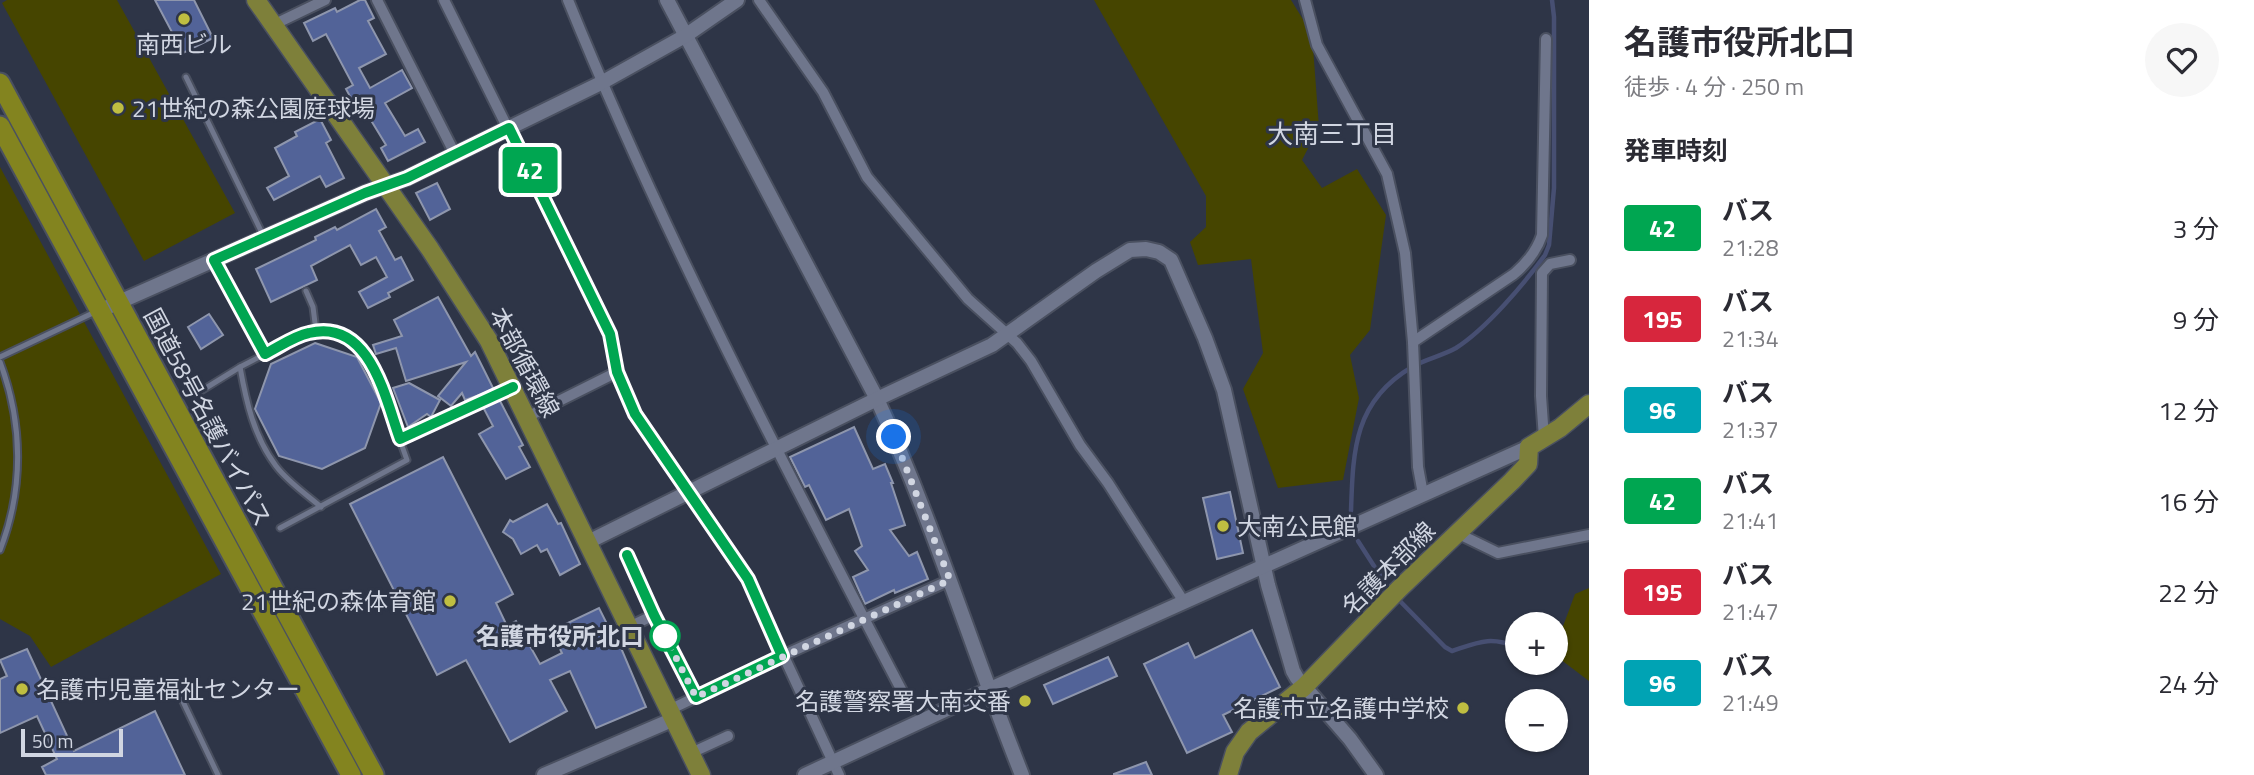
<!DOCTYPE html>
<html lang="ja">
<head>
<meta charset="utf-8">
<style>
	body { margin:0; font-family:"Titillium Web","Noto Sans JP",sans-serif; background:#f7f7f7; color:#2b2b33; height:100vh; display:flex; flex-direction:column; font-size:26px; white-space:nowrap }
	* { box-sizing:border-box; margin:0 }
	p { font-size:23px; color:#7c7c81 }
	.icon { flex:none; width:38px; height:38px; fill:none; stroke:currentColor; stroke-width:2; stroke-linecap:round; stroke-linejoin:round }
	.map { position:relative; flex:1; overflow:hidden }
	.sheet { display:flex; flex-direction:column; background:#fff; width:665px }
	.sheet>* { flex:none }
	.badge { padding:0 14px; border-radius:5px; font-size:24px; line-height:46px }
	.tools { position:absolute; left:1505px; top:612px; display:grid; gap:14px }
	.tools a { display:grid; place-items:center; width:63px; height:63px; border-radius:50%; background:#fff; box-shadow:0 2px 5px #0004; font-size:35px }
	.scale { position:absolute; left:21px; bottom:18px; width:102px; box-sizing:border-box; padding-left:7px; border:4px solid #d1d6e2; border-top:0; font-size:19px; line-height:24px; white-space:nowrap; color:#d1d6e2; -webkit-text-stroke:5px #2e3547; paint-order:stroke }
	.you { position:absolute; width:35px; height:35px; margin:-18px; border:5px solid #fff; border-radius:50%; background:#1a73e8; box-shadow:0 0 0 10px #1a73e833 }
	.map>.badge { position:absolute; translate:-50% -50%; box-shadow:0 0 0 4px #fff }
	h2 { padding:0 35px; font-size:26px; line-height:63px }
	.round { display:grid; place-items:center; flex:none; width:74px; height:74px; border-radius:37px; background:#f7f7f7 }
	.overview { display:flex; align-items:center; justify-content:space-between; height:119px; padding:0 35px }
	h1 { font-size:33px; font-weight:700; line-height:52px }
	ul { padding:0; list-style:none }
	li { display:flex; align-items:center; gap:21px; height:91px; padding:0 35px }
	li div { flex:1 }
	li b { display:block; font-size:26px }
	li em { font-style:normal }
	li .badge { min-width:77px; font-weight:700; text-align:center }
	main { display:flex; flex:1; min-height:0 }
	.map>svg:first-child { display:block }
	.green { fill:#464500 }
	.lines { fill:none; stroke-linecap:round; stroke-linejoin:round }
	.stream { stroke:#474f72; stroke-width:4.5 }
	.building { fill:#526398; stroke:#8e96ad; stroke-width:2 }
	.service-casing { stroke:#4a5060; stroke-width:9 }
	.minor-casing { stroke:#4a5060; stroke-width:14 }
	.tertiary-casing { stroke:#4a5060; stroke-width:18 }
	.primary-casing { stroke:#4a5060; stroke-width:21 }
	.trunk-casing { stroke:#4a5060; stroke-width:23 }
	.service { stroke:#6f768c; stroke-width:5 }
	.minor { stroke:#6f768c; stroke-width:10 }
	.tertiary { stroke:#6f768c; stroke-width:14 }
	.primary { stroke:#7e803a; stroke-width:18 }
	.trunk { stroke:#83841f; stroke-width:19 }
	.line-casing { stroke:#fff; stroke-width:16 }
	.line { stroke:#00a651; stroke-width:10 }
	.walk { stroke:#d1d6e2; stroke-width:7; stroke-dasharray:0 12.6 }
	.poi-dot { fill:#bfbe41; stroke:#2e3547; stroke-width:2.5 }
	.stop-dot { fill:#fff; stroke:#00a651; stroke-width:3.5 }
	.labels { text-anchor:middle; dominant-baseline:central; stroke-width:6; stroke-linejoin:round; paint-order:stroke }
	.poi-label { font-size:24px; fill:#d1d6e2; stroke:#2e3547; text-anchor:start }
	.street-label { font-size:24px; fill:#d1d6e2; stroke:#2e3547 }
	.stop-label { font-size:24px; font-weight:bold; fill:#d1d6e2; stroke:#2e3547; text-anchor:end }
	.neighbourhood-label { font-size:26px; fill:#d1d6e2; stroke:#2e3547 }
</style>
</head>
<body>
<main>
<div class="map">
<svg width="1589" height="775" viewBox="0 0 1589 775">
	<rect width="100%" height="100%" fill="#2e3547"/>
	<!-- green -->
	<g class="green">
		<path d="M 7,0 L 117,0 L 235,213 L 144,261 L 2,3 Z"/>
		<path d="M 1094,0 L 1291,0 L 1312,34 L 1319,127 L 1302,160 L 1322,188 L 1357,169 L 1386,215 L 1370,330 L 1350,355 L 1359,398 L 1343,480 L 1278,488 L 1243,389 L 1263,353 L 1251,259 L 1198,265 L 1190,242 L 1206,227 L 1206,196 Z"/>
		<path d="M 0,167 L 221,574 L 51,667 L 30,636 L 0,619 Z"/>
		<path d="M 1589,588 L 1589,681 L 1556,656 L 1556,645 L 1575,594 Z"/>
	</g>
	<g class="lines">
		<!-- stream -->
		<g class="stream">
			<path d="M 1351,511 C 1353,450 1354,401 1412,367 C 1425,359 1442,356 1456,348 C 1486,329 1524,284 1545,255 L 1549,245 L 1554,188 L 1554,17 L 1552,0"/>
			<path d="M 1358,541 L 1390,591"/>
			<path d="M 1396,597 L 1445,647 L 1452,651 C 1479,642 1490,636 1517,647"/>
		</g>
	</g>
	<!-- building -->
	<g class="building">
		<path d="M 155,0 L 194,0 L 213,38 L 183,53 Z"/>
		<path d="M 360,0 L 365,0 L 374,18 L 368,21 L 386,54 L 359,68 L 370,88 L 402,70 L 412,88 L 385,103 L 405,136 L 418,129 L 425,142 L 388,161 L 381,148 L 386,145 L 358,99 L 353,102 L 346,89 L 353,85 L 326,34 L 313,41 L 304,23 L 335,8 L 337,12 Z"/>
		<path d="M 320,119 L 331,140 L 326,143 L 344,178 L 326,187 L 320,176 L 274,200 L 267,188 L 289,176 L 275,148 L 297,136 L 295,132 Z"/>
		<path d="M 437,183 L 450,209 L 430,220 L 416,193 Z"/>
		<path d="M 376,209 L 386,227 L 379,231 L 395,260 L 401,257 L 413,280 L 388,293 L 390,297 L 368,308 L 359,292 L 387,277 L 376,257 L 361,265 L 350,245 L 311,266 L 317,280 L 271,302 L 256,269 L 316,240 L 315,237 L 335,227 L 337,230 Z"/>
		<path d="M 438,297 L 471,356 L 475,352 L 494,390 L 465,400 L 462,393 L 451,406 L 438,396 L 466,362 L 406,381 L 396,348 L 376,354 L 373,345 L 402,336 L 394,320 Z"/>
		<path d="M 209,314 L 223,335 L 201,349 L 188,327 Z"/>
		<path d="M 315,343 L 357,357 L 381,403 L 365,448 L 322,469 L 279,456 L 255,409 L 271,364 Z"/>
		<path d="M 409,383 L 440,400 L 431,417 L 427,414 L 408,427 L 393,388 Z"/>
		<path d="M 499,399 L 523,445 L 519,447 L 530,467 L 506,479 L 479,434 L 493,426 L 483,407 Z"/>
		<path d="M 854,427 L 873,469 L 885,464 L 893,483 L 891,483 L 905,525 L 890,530 L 909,556 L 917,552 L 928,579 L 895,593 L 894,590 L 865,604 L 853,577 L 868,570 L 855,551 L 862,546 L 849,509 L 826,520 L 809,485 L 805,487 L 790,457 Z"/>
		<path d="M 443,457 L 513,594 L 496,603 L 507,626 L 516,621 L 540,664 L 562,653 L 551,631 L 599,608 L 610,630 L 613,629 L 646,707 L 596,728 L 570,671 L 550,680 L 567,711 L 510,742 L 466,660 L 437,675 L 350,504 Z"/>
		<path d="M 1230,492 L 1243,553 L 1217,559 L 1203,498 Z"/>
		<path d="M 547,504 L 558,524 L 561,523 L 580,564 L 560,575 L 547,549 L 541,552 L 537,545 L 521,554 L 513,539 L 503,532 L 510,520 L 513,522 Z"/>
		<path d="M 1252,630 L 1280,687 L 1223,715 L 1232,732 L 1187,753 L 1144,664 L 1188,643 L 1195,658 Z"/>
		<path d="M 27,649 L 74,751 L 155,711 L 185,775 L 46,775 L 42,767 L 57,759 L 37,716 L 0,733 L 0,679 L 7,676 L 0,660 Z"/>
		<path d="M 1108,657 L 1117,676 L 1053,704 L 1044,685 Z"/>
		<path d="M 1146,762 L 1152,775 L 1114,775 L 1114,774 Z"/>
	</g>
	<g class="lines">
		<defs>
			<g id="service">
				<path d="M 186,77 L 263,235"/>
				<path d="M 215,261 L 265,354"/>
				<path d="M 306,291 L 313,307 L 316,331"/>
				<path d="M 0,357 L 95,312"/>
				<path d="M 0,362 C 23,423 24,489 0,550"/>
				<path d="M 240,367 C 246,401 254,437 276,466 C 288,482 306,494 321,507"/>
				<path d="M 201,391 L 240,367 L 306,333 L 329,332 L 342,336 L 358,345 L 373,365 L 407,460 L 280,528"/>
				<path d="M 400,439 L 510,388"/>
				<path d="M 177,689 L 218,775"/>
			</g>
			<g id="minor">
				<path d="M 377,0 L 455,154"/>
				<path d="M 444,0 L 610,334 L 617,372 L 635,414 L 748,579 L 839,775"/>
				<path d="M 568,0 C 665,239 785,467 904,695"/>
				<path d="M 759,0 L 823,92 L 867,177 L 968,299 L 1017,343 L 1031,361 L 1080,445 L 1108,483 L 1184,602"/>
				<path d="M 1305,0 L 1317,45 L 1387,174 L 1405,253 L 1413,342 L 1418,467 L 1423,494"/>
				<path d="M 273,25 L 325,0"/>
				<path d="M 1413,342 L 1514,274 C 1527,263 1537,250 1542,235 L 1546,39"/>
				<path d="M 527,417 L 617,372"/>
				<path d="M 1544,438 L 1541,396 L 1542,273 L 1550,264 L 1570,260"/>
				<path d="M 1459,534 L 1498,553 L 1589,535"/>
				<path d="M 627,555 L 654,615 L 697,697"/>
				<path d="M 629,627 L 654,615"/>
				<path d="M 669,710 L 782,656 L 950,580"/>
				<path d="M 691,753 L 728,736"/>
			</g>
			<g id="tertiary">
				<path d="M 667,0 L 877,399 C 933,521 972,650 1022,775"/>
				<path d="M 99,311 L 365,193 L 407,178 L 601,83 L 685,36 L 737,0"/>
				<path d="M 588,542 L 877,399 L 992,345 L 1096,271 L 1130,250 L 1146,249 L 1159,252 L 1171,260 L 1205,338 L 1224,390 L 1268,585 L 1293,671 L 1297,678 L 1350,739 L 1376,775"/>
				<path d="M 544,775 L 674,719"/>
				<path d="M 805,775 L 988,690 L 1529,447"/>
			</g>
			<g id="primary">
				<path d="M 256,0 L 430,249 L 489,341 L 701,775"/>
				<path d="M 1228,775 L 1235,752 L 1249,732 L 1304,687 L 1399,589 L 1512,481 L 1528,464 L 1529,447 L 1560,428 L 1589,404"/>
			</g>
			<g id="trunk">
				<path d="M 0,83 L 374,775"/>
				<path d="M 0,126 L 351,775"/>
			</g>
		</defs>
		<!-- service casing -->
		<use href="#service" class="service-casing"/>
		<!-- minor casing -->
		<use href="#minor" class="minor-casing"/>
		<!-- tertiary casing -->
		<use href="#tertiary" class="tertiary-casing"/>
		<!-- primary casing -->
		<use href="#primary" class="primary-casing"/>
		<!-- trunk casing -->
		<use href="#trunk" class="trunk-casing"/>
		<!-- service -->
		<use href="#service" class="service"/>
		<!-- minor -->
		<use href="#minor" class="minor"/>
		<!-- tertiary -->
		<use href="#tertiary" class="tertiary"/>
		<!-- primary -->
		<use href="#primary" class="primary"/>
		<!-- trunk -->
		<use href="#trunk" class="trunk"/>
	</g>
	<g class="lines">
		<defs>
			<path id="line" d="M 513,387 L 400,439 C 385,398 370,318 309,333 C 294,336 279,347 265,354 L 214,260 L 365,193 L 407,178 L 509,128 L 610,334 L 617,372 L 635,414 L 748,579 L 782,656 L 696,697 L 654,615 L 627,555"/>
		</defs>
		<!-- line casing -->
		<use href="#line" class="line-casing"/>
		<!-- line -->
		<use href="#line" class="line"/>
		<!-- walk -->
		<path class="walk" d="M 665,636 L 696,697 L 950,580 L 894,437"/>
	</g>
	<!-- markers -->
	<g class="poi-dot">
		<circle cx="184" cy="19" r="7"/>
		<circle cx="118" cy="108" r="7"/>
		<circle cx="1223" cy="526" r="7"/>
		<circle cx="450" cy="601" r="7"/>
		<circle cx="22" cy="689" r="7"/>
		<circle cx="1025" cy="701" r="7"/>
		<circle cx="1463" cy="708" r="7"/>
	</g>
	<circle class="stop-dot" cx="665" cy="636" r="14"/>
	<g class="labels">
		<!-- poi labels -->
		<g class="poi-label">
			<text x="184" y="44" text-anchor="middle">南西ビル</text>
			<text x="132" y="108">21世紀の森公園庭球場</text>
			<text x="1237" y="526">大南公民館</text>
			<text x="436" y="601" text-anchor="end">21世紀の森体育館</text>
			<text x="36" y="689">名護市児童福祉センター</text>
			<text x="1011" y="701" text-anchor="end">名護警察署大南交番</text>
			<text x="1449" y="708" text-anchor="end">名護市立名護中学校</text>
		</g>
		<!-- street labels -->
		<g class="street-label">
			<text transform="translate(525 362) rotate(62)">本部循環線</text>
			<text transform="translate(208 417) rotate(62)">国道58号名護バイパス</text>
			<text transform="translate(1388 568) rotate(-45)">名護本部線</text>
		</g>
		<!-- stop labels -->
		<g class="stop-label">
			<text x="644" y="636">名護市役所北口</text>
		</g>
		<!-- neighbourhood labels -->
		<g class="neighbourhood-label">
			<text x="1332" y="133">大南三丁目</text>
		</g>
	</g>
</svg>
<div class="tools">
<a>+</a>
<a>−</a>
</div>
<div class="scale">50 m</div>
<div class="you" style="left:894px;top:437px"></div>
<b class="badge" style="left:530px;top:170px;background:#00a651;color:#fff">42</b>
</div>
<section class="sheet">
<div class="overview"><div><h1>名護市役所北口</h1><p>徒歩 · 4 分 · 250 m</p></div><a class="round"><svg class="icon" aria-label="heart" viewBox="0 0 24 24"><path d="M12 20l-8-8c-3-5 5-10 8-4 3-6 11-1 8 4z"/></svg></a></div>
<h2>発車時刻</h2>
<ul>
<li><span class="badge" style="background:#00a651;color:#fff">42</span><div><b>バス</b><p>21:28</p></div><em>3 分</em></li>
<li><span class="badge" style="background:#d7263d;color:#fff">195</span><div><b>バス</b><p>21:34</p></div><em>9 分</em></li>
<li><span class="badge" style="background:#00a3b4;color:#fff">96</span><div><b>バス</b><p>21:37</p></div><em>12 分</em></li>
<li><span class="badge" style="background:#00a651;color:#fff">42</span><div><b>バス</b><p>21:41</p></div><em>16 分</em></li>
<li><span class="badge" style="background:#d7263d;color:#fff">195</span><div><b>バス</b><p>21:47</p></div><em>22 分</em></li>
<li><span class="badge" style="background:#00a3b4;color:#fff">96</span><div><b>バス</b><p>21:49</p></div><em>24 分</em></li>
</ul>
</section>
</main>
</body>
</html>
